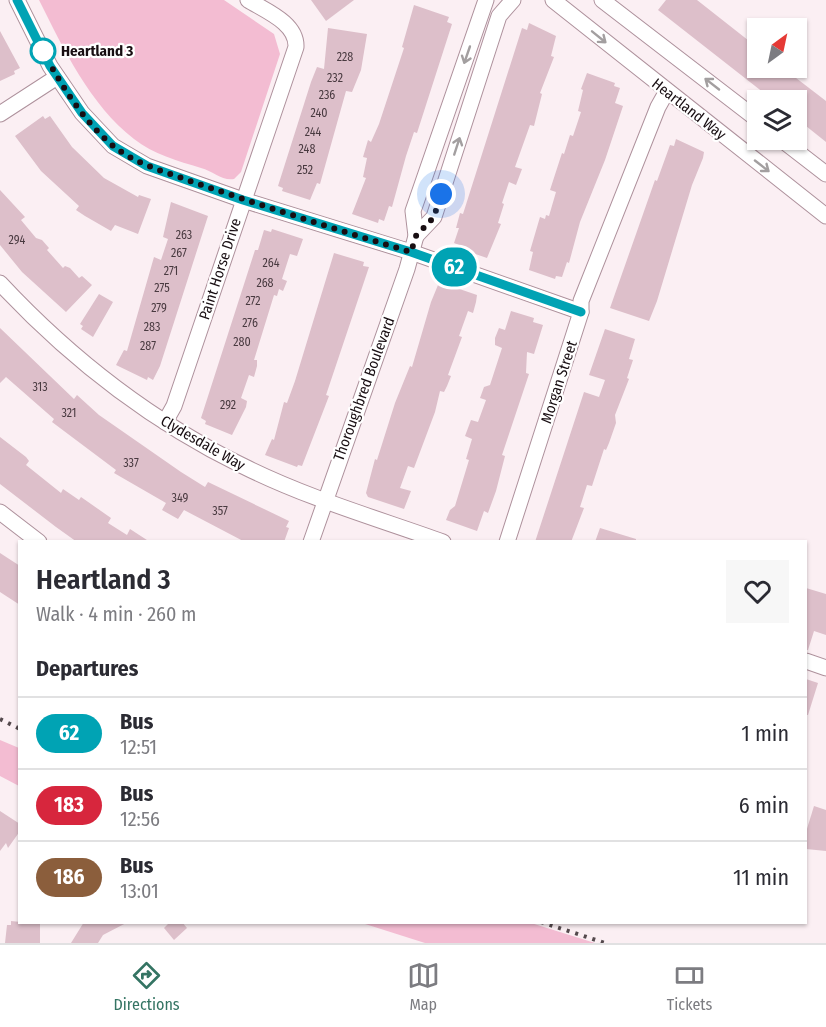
<!DOCTYPE html>
<html lang="en">
<head>
<meta charset="utf-8">
<style>
	body { margin:0; font-family:"Fira Sans Condensed",sans-serif; background:#f7f7f7; color:#2b2b33; height:100vh; display:flex; flex-direction:column; font-size:22px; white-space:nowrap }
	* { box-sizing:border-box; margin:0 }
	p { font-size:20px; color:#7c7c81 }
	.icon { flex:none; width:33px; height:33px; fill:none; stroke:currentColor; stroke-width:2; stroke-linecap:round; stroke-linejoin:round }
	.map { position:relative; flex:1; overflow:hidden }
	.sheet { position:absolute; left:18px; top:540px; width:789px; height:384px; display:flex; flex-direction:column; background:#fff; border-radius:0px; box-shadow:0 2px 4px #0004 }
	.sheet>* { flex:none }
	.badge { padding:0 12px; border-radius:20px; font-size:21px; line-height:39px }
	.needle { width:39px; rotate:33deg }
	.tools { position:absolute; left:747px; top:18px; display:grid; gap:12px }
	.tools a { display:grid; place-items:center; width:60px; height:60px; border-radius:0px; background:#fff; box-shadow:0 2px 4px #0004; font-size:30px }
	.you { position:absolute; width:30px; height:30px; margin:-15px; border:4px solid #fff; border-radius:50%; background:#1a73e8; box-shadow:0 0 0 9px #1a73e833 }
	.map>.badge { position:absolute; translate:-50% -50%; box-shadow:0 0 0 3px #fff }
	h2 { padding:0 18px; font-size:22px; line-height:54px }
	.round { display:grid; place-items:center; flex:none; width:63px; height:63px; border-radius:0px; background:#f7f7f7 }
	.summary { display:flex; align-items:center; justify-content:space-between; height:102px; padding:0 18px }
	h1 { font-size:28px; font-weight:600; line-height:45px }
	ul { padding:0; list-style:none }
	li { display:flex; align-items:center; gap:18px; height:72px; padding:0 18px; border-top:2px solid #e1e1e2 }
	li div { flex:1 }
	li b { display:block; font-size:22px }
	li em { font-style:normal }
	li .badge { min-width:66px; font-weight:700; text-align:center }
	.tabs { display:flex; justify-content:space-around; align-items:center; height:84px; border-top:2px solid #e1e1e2; background:#fff; font-size:16px; color:#7c7c81 }
	.tabs a { display:grid; justify-items:center; gap:3px }
	.tabs .selected { color:#347463 }
	.map>svg:first-child { display:block }
	.green { fill:#f3bcd2 }
	.building { fill:#ddbfca }
	.lines { fill:none; stroke-linecap:round; stroke-linejoin:round }
	.minor-casing { stroke:#ae919c; stroke-width:17 }
	.minor { stroke:#fff; stroke-width:15 }
	.rail { stroke:#54494d; stroke-width:4; stroke-dasharray:3 6; stroke-linecap:butt }
	.oneway { stroke:#a39fa0 }
	.line-casing { stroke:#fff; stroke-width:14 }
	.line { stroke:#00a3b4; stroke-width:9 }
	.walk { stroke:#180e12; stroke-width:6; stroke-dasharray:0 10.8 }
	.stop-dot { fill:#fff; stroke:#00a3b4; stroke-width:3 }
	.labels { text-anchor:middle; dominant-baseline:central; stroke-width:4.5; stroke-linejoin:round; paint-order:stroke }
	.number-label { font-size:12px; fill:#493a40 }
	.stop-label { font-size:15px; font-weight:bold; fill:#180e12; stroke:#fff; text-anchor:start }
	.street-label { font-size:15px; fill:#180e12; stroke:#fff }
</style>
</head>
<body>
<div class="map">
<svg width="826" height="943" viewBox="0 0 826 943">
	<rect width="100%" height="100%" fill="#fbeff3"/>
	<!-- green -->
	<g class="green">
		<path d="M 39,0 L 224,0 L 274,34 L 280,54 L 241,172 L 234,179 C 222,181 213,171 201,168 C 178,161 153,154 134,139 C 90,105 63,48 39,0 Z"/>
		<path d="M 0,740 L 19,748 L 19,786 L 0,776 Z"/>
		<path d="M 362,923 L 531,923 L 595,943 L 425,943 Z"/>
	</g>
	<!-- building -->
	<g class="building">
		<path d="M 311,0 L 354,0 L 326,21 Z"/>
		<path d="M 666,0 L 697,0 L 758,48 L 758,68 L 783,68 L 826,101 L 826,142 L 796,118 L 796,100 L 773,100 L 658,10 Z"/>
		<path d="M 414,5 L 449,17 L 447,22 L 452,24 L 417,133 L 414,132 L 406,156 L 392,207 L 389,206 L 384,221 L 379,219 L 378,223 L 352,214 L 366,178 L 363,177 L 367,158 L 363,157 L 368,140 L 371,142 L 379,124 L 404,48 L 402,47 Z"/>
		<path d="M 529,23 L 556,36 L 551,56 L 554,57 L 540,93 L 542,94 L 534,126 L 530,125 L 515,167 L 522,169 L 516,185 L 509,182 L 502,203 L 504,204 L 498,223 L 501,224 L 487,258 L 458,248 L 459,245 L 454,243 L 459,228 L 456,228 L 460,213 L 463,214 L 522,28 L 527,30 Z"/>
		<path d="M 328,28 L 367,34 L 361,70 L 352,92 L 346,91 L 320,184 L 317,183 L 310,200 L 282,191 L 283,188 L 278,186 L 311,82 L 317,67 L 324,69 Z"/>
		<path d="M 0,31 L 20,68 L 14,71 L 15,74 L 0,81 Z"/>
		<path d="M 587,73 L 615,83 L 614,86 L 620,88 L 615,103 L 623,106 L 605,160 L 580,222 L 569,263 L 567,262 L 562,277 L 556,276 L 555,279 L 529,270 L 533,252 L 530,251 L 540,217 L 545,219 L 546,215 L 549,216 L 556,192 L 550,190 L 562,153 L 564,154 L 570,135 L 573,136 L 581,112 L 578,111 L 583,90 L 581,89 Z"/>
		<path d="M 43,116 L 45,119 L 50,116 L 72,147 L 104,178 L 138,197 L 139,195 L 151,199 L 138,234 L 115,225 L 111,231 L 85,216 L 76,210 L 79,206 L 41,171 L 15,136 Z"/>
		<path d="M 676,139 L 704,152 L 703,158 L 692,185 L 657,301 L 649,321 L 610,308 L 655,180 L 657,181 L 670,145 L 674,146 Z"/>
		<path d="M 0,190 L 25,217 L 21,220 L 36,238 L 42,240 L 49,248 L 47,250 L 63,268 L 65,266 L 70,268 L 79,278 L 82,276 L 92,285 L 66,312 L 22,272 L 0,245 Z"/>
		<path d="M 171,202 L 208,216 L 160,366 L 153,380 L 148,377 L 147,380 L 116,365 L 124,350 L 127,351 L 154,257 L 161,260 L 168,239 L 163,237 Z"/>
		<path d="M 272,229 L 303,239 L 297,256 L 290,254 L 282,279 L 287,281 L 283,291 L 279,289 L 277,296 L 274,295 L 254,360 L 257,360 L 257,366 L 254,377 L 249,375 L 241,398 L 247,401 L 246,407 L 232,435 L 205,424 L 206,421 L 201,418 L 255,250 L 258,250 L 264,230 L 271,232 Z"/>
		<path d="M 334,253 L 364,262 L 363,266 L 369,267 L 326,395 L 329,396 L 324,409 L 302,466 L 298,465 L 297,467 L 265,455 L 272,439 L 274,440 L 284,402 L 287,403 L 295,381 Z"/>
		<path d="M 442,283 L 477,295 L 476,302 L 473,313 L 468,311 L 459,336 L 462,337 L 448,375 L 451,376 L 447,386 L 444,392 L 440,391 L 435,412 L 414,468 L 408,466 L 400,488 L 411,491 L 404,509 L 368,497 L 366,493 L 375,459 L 377,460 L 395,403 L 410,366 L 412,367 L 431,302 L 438,285 L 441,286 Z"/>
		<path d="M 99,294 L 113,302 L 93,337 L 81,329 L 83,326 L 80,324 Z"/>
		<path d="M 511,311 L 534,318 L 533,322 L 543,325 L 534,354 L 527,352 L 526,373 L 529,374 L 502,455 L 505,456 L 496,491 L 488,513 L 484,511 L 477,531 L 446,520 L 450,510 L 455,506 L 469,460 L 466,459 L 472,439 L 465,436 L 471,420 L 478,422 L 486,400 L 480,398 L 484,387 L 490,385 L 502,348 L 495,345 L 495,338 L 499,328 L 505,330 Z"/>
		<path d="M 0,328 L 74,399 L 77,395 L 99,415 L 181,472 L 205,487 L 208,482 L 289,521 L 286,527 L 289,528 L 284,542 L 245,542 L 184,510 L 178,519 L 162,510 L 166,503 L 114,473 L 116,470 L 52,422 L 54,419 L 6,377 L 0,383 Z"/>
		<path d="M 605,329 L 635,339 L 629,359 L 633,360 L 627,378 L 629,379 L 615,415 L 616,423 L 609,443 L 606,450 L 604,449 L 592,486 L 587,485 L 580,507 L 584,508 L 571,542 L 535,542 L 584,392 L 599,397 L 605,380 L 589,375 Z"/>
		<path d="M 0,437 L 26,457 L 29,461 L 26,465 L 61,493 L 63,489 L 79,500 L 81,497 L 111,518 L 108,523 L 127,535 L 130,529 L 150,542 L 77,542 L 56,527 L 0,484 Z"/>
		<path d="M 600,528 L 636,539 L 636,542 L 595,542 Z"/>
		<path d="M 0,553 L 20,566 L 20,605 L 0,592 Z"/>
		<path d="M 806,588 L 826,594 L 826,635 L 814,631 L 808,650 L 806,650 Z"/>
		<path d="M 806,679 L 818,683 L 808,715 L 806,715 Z"/>
		<path d="M 814,806 L 826,810 L 826,851 L 806,849 L 806,832 Z"/>
		<path d="M 0,811 L 20,824 L 20,831 L 8,848 L 6,843 L 0,851 Z"/>
		<path d="M 11,921 L 40,924 L 40,943 L 5,943 L 7,925 L 11,925 Z"/>
		<path d="M 84,922 L 128,922 L 103,935 L 98,943 L 71,943 Z"/>
		<path d="M 170,922 L 182,922 L 187,928 L 174,940 L 164,928 Z"/>
	</g>
	<g class="lines">
		<defs>
			<g id="minor">
				<path d="M 17,0 L 50,66 L 82,113 L 113,146 L 147,166 L 243,200 L 411,252 L 581,312"/>
				<path d="M 553,0 L 826,216"/>
				<path d="M 602,0 L 758,120"/>
				<path d="M 0,114 L 57,77"/>
				<path d="M 782,140 L 826,174"/>
				<path d="M 416,236 L 434,217 L 499,16 L 513,0"/>
				<path d="M 0,283 C 70,358 151,421 243,466 C 307,498 376,518 443,542"/>
				<path d="M 165,422 L 174,406 L 296,47 C 297,23 266,11 248,0"/>
				<path d="M 0,512 L 39,542"/>
				<path d="M 311,542 L 407,269 L 416,236 L 413,211 L 486,0"/>
				<path d="M 507,542 L 581,312 L 581,301 L 658,107 L 667,91"/>
				<path d="M 806,661 L 826,668"/>
			</g>
		</defs>
		<!-- minor casing -->
		<use href="#minor" class="minor-casing"/>
		<!-- minor -->
		<use href="#minor" class="minor"/>
		<!-- rail -->
		<g class="rail">
			<path d="M 0,719 L 20,729"/>
			<path d="M 541,922 L 605,943"/>
		</g>
	</g>
	<!-- one-way arrows -->
	<defs><path id="oneway-shaft" d="M-6 0H5M1.5-3L5.5 0L1.5 3" fill="none" stroke-width="1.6" stroke-linecap="round" stroke-linejoin="round" transform="scale(1.5)"/></defs>
	<g class="oneway">
		<use href="#oneway-shaft" transform="translate(599 37) rotate(39)"/>
		<use href="#oneway-shaft" transform="translate(467 55) rotate(109)"/>
		<use href="#oneway-shaft" transform="translate(712 84) rotate(-142)"/>
		<use href="#oneway-shaft" transform="translate(457 146) rotate(-72)"/>
		<use href="#oneway-shaft" transform="translate(762 166) rotate(38)"/>
	</g>
	<g class="lines">
		<defs>
			<path id="line" d="M 17,0 L 50,66 L 82,113 L 113,146 L 147,166 L 243,200 L 411,252 L 581,312"/>
		</defs>
		<!-- line casing -->
		<use href="#line" class="line-casing"/>
		<!-- line -->
		<use href="#line" class="line"/>
		<!-- walk -->
		<path class="walk" d="M 43,51 L 40,46 C 59,81 81,119 112,145 C 135,164 163,171 190,181 C 263,206 337,230 411,252 L 416,236 L 434,217 L 441,194"/>
	</g>
	<!-- markers -->
	<circle class="stop-dot" cx="43" cy="51" r="12"/>
	<g class="labels">
		<!-- number labels -->
		<g class="number-label">
			<text x="345" y="57">228</text>
			<text x="335" y="78">232</text>
			<text x="327" y="95">236</text>
			<text x="319" y="113">240</text>
			<text x="313" y="132">244</text>
			<text x="307" y="149">248</text>
			<text x="305" y="170">252</text>
			<text x="184" y="235">263</text>
			<text x="17" y="240">294</text>
			<text x="179" y="253">267</text>
			<text x="271" y="263">264</text>
			<text x="171" y="271">271</text>
			<text x="265" y="283">268</text>
			<text x="162" y="288">275</text>
			<text x="253" y="301">272</text>
			<text x="159" y="308">279</text>
			<text x="250" y="323">276</text>
			<text x="152" y="327">283</text>
			<text x="242" y="342">280</text>
			<text x="148" y="346">287</text>
			<text x="40" y="387">313</text>
			<text x="228" y="405">292</text>
			<text x="69" y="413">321</text>
			<text x="131" y="463">337</text>
			<text x="180" y="498">349</text>
			<text x="220" y="511">357</text>
		</g>
		<!-- stop labels -->
		<g class="stop-label">
			<text x="61" y="51">Heartland 3</text>
		</g>
		<!-- street labels -->
		<g class="street-label">
			<text transform="translate(689 109) rotate(38)">Heartland Way</text>
			<text transform="translate(220 269) rotate(-72)">Paint Horse Drive</text>
			<text transform="translate(559 382) rotate(-72)">Morgan Street</text>
			<text transform="translate(364 389) rotate(-70)">Thoroughbred Boulevard</text>
			<text transform="translate(203 443) rotate(30)">Clydesdale Way</text>
		</g>
	</g>
</svg>
<div class="tools">
<a><svg class="needle" viewBox="-14 -14 28 28"><path d="M0-13l5 13h-10z" fill="#e53935"/><path d="M0 13l5-13h-10z" fill="#7c7c81"/></svg></a>
<a><svg class="icon" aria-label="layers" viewBox="0 0 24 24"><path d="M12 4l9 5-9 5-9-5zM3 14l9 5 9-5"/></svg></a>
</div>
<div class="you" style="left:441px;top:194px"></div>
<b class="badge" style="left:454px;top:267px;background:#00a3b4;color:#fff">62</b>
<section class="sheet">
<div class="summary"><div><h1>Heartland 3</h1><p>Walk · 4 min · 260 m</p></div><a class="round"><svg class="icon" aria-label="heart" viewBox="0 0 24 24"><path d="M12 20l-8-8c-3-5 5-10 8-4 3-6 11-1 8 4z"/></svg></a></div>
<h2>Departures</h2>
<ul>
<li><span class="badge" style="background:#00a3b4;color:#fff">62</span><div><b>Bus</b><p>12:51</p></div><em>1 min</em></li>
<li><span class="badge" style="background:#d7263d;color:#fff">183</span><div><b>Bus</b><p>12:56</p></div><em>6 min</em></li>
<li><span class="badge" style="background:#8b5e3c;color:#fff">186</span><div><b>Bus</b><p>13:01</p></div><em>11 min</em></li>
</ul>
</section>
</div>
<nav class="tabs">
<a class="selected"><svg class="icon" aria-label="directions" viewBox="0 0 24 24"><path d="M12 3l9 9-9 9-9-9zM9 14v-3h6M13 9l2 2-2 2"/></svg>Directions</a>
<a><svg class="icon" aria-label="map" viewBox="0 0 24 24"><path d="M3 6l6-2 6 2 6-2v14l-6 2-6-2-6 2zM9 4v14M15 6v14"/></svg>Map</a>
<a><svg class="icon" aria-label="tickets" viewBox="0 0 24 24"><path d="M3 7h18v10H3zM15 7v10"/></svg>Tickets</a>
</nav>
</body>
</html>
